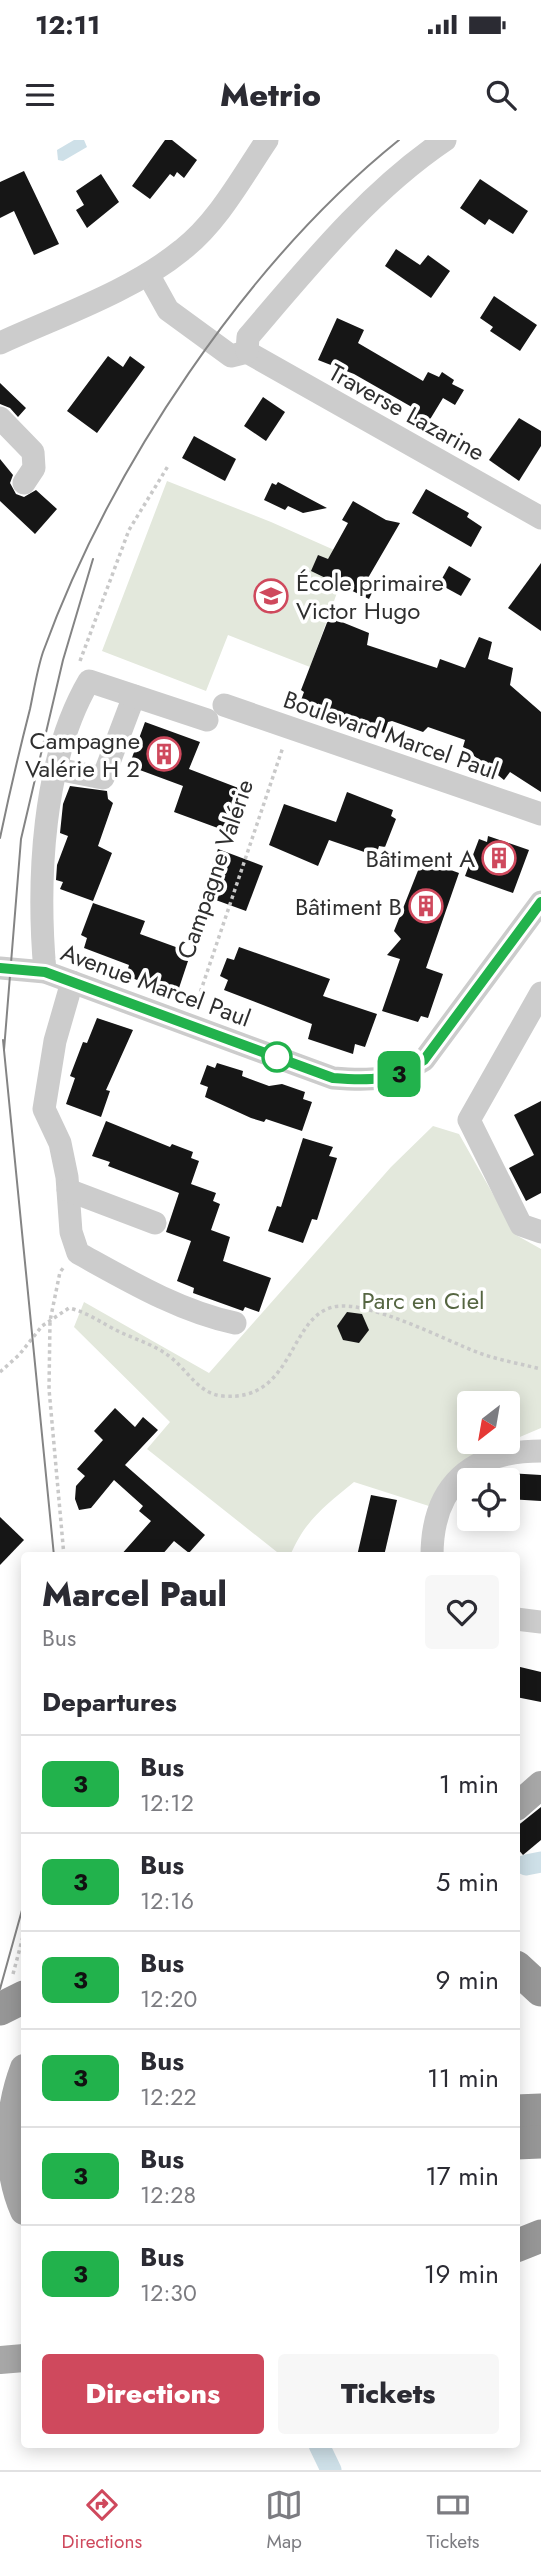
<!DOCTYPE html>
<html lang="en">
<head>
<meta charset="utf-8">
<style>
	body { margin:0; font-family:Jost,sans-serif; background:#f7f7f7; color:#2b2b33; height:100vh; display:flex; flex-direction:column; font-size:26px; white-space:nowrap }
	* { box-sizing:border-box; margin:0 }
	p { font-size:23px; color:#7c7c81 }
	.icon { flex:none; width:38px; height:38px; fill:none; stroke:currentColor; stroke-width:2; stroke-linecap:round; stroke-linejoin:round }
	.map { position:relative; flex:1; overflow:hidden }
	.drawer { position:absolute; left:21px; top:1412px; width:499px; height:896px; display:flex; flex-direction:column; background:#fff; border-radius:7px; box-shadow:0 4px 18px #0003 }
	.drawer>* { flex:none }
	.badge { padding:0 14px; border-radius:10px; font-size:24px; line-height:46px }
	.needle { width:46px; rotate:211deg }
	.fabs { position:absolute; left:457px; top:1251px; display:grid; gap:14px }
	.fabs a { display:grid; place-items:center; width:63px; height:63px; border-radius:7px; background:#fff; box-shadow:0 4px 18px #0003; font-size:35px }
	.map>.badge { position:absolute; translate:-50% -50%; box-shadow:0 0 0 4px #fff }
	h2 { padding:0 21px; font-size:26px; line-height:63px }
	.round { display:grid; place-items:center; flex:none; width:74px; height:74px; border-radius:7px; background:#f7f7f7 }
	.overview { display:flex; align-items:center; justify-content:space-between; height:119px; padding:0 21px }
	h1 { font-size:33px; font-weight:800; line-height:52px }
	.button { display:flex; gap:14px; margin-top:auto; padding:14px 21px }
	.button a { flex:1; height:80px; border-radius:7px; background:#cf495d; color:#fff; font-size:28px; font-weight:800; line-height:80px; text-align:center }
	.button a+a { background:#f7f7f7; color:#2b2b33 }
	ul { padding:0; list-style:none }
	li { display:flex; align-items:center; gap:21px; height:98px; padding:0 21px; border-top:2px solid #e1e1e2 }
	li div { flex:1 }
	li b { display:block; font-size:26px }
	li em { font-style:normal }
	li .badge { min-width:77px; font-weight:700; text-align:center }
	.status { display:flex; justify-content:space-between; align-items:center; height:49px; padding:0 35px; background:#fff; direction:ltr }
	.status svg { height:19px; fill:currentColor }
	header { display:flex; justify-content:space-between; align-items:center; height:91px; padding:0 21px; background:#fff; font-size:32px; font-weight:800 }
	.dock { display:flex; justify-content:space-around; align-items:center; height:98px; border-top:2px solid #e1e1e2; background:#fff; font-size:19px; color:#7c7c81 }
	.dock a { display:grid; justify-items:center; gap:4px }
	.dock .active { color:#cf495d }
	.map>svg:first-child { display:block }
	.green { fill:#e3e8dc }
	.water { fill:#cee0e8 }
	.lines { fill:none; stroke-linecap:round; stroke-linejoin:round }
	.canal { stroke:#cee0e8; stroke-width:21 }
	.building { fill:#161616 }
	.path { stroke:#c9c9c9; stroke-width:3.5; stroke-dasharray:3.5 3.5; stroke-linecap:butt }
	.minor { stroke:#ccc; stroke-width:23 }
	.major { stroke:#a7a7a7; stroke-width:28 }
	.highway { stroke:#969696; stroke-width:33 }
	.tram { stroke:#848484; stroke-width:2 }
	.major-bridge { stroke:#a7a7a7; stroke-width:28 }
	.line-casing { stroke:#fff; stroke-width:16 }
	.line { stroke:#22b24c; stroke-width:10 }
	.stop-dot { fill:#fff; stroke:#22b24c; stroke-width:3.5 }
	.labels { text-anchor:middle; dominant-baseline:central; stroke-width:7; stroke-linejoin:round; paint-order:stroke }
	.street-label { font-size:24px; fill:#2f2f2f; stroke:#fff }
	.poi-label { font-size:24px; fill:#2f2f2f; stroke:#fff; text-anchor:end }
	.park-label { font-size:24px; fill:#566642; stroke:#fff }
</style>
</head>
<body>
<div class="status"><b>12:11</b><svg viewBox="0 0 49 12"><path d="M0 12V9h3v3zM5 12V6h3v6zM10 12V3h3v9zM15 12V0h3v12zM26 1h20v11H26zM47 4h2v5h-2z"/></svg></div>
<header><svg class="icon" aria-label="menu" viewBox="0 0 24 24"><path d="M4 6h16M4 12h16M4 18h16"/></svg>Metrio<svg class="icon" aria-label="search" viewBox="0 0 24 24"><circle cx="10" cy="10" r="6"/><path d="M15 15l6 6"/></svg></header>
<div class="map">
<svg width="541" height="2330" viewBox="0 0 541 2330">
	<rect width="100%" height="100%" fill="#fff"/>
	<!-- green -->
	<g class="green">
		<path d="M 167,341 L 271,382 L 350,417 L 310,527 L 228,495 L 206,551 L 102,511 Z"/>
		<path d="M 433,986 L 459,994 L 516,1095 L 541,1109 L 541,1288 L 508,1302 L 508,1264 L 469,1264 L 469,1302 L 507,1302 L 491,1308 L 432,1367 L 354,1342 C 325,1366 305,1380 290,1416 L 282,1416 L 147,1309 L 170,1282 L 74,1187 L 84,1162 L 209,1233 L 391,1027 Z"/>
	</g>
	<!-- water -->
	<path class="water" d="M 74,0 L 84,0 L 87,7 L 63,21 L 58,20 L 57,10 Z"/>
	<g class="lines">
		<!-- canal -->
		<g class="canal">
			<path d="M 526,1725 L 541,1722"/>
			<path d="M 319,2305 L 331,2330"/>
		</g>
	</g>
	<!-- building -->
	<g class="building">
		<path d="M 165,0 L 172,0 L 197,20 L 184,38 L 177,32 L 174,37 L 170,34 L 150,59 L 132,46 Z"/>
		<path d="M 24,31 L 59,104 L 34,115 L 14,71 L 0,78 L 0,42 Z"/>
		<path d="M 101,34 L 119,62 L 87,88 L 76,70 L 84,65 L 76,51 Z"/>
		<path d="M 480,39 L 528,71 L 513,94 L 489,79 L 485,85 L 460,68 Z"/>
		<path d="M 396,109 L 420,125 L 428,115 L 450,131 L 431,158 L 385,126 Z"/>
		<path d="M 494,156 L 537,185 L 520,211 L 490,191 L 493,187 L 480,178 Z"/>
		<path d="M 337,178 L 364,190 L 358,203 L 423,241 L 428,232 L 439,237 L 442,232 L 454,240 L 452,244 L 464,250 L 455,265 L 443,258 L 426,286 L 412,278 L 417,270 L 354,234 L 318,220 Z"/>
		<path d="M 108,216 L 123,227 L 130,216 L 145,227 L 97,293 L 67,271 Z"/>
		<path d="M 0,243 L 26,268 L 18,277 L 10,268 L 0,264 Z"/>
		<path d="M 263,257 L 285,272 L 266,301 L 244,286 Z"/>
		<path d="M 519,278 L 541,291 L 541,306 L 519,341 L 489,320 Z"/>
		<path d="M 194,296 L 236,319 L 225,341 L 182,318 Z"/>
		<path d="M 0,319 L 13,335 L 10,343 L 16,354 L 24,357 L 36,350 L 57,369 L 35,394 L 0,361 Z"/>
		<path d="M 278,342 L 327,368 L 303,373 L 288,366 L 285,370 L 264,360 L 272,343 L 276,345 Z"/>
		<path d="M 426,349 L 469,373 L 467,377 L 482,387 L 471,407 L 412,373 Z"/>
		<path d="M 353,361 L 386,380 L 400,383 L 368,438 L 377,442 L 369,459 L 311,431 L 318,415 L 328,419 L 348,383 L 342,380 Z"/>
		<path d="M 541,423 L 541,491 L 508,468 Z"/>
		<path d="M 449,426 L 471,439 L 461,456 L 439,444 Z"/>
		<path d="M 332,478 L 369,493 L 367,505 L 437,528 L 440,519 L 465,528 L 479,497 L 492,502 L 488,519 L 513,528 L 510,545 L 541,572 L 541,652 L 510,632 L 504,640 L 463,607 L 465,600 L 428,587 L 423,592 L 392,581 L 388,582 L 384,593 L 300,563 L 304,552 L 301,550 L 328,480 Z"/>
		<path d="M 145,582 L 200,602 L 189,629 L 241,649 L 226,691 L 174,672 L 183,646 L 129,626 Z"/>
		<path d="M 70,646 L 107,651 L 108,659 L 113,663 L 98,706 L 112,713 L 93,761 L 60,749 L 63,742 L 56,740 L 57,725 L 68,696 L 60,693 L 63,664 Z"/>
		<path d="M 347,652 L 393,670 L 391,676 L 396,679 L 385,707 L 379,706 L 376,716 L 329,700 L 318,726 L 269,705 L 284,664 L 336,682 Z"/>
		<path d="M 488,696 L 529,710 L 513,753 L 465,736 L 479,699 L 487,702 Z"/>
		<path d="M 218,709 L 263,726 L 246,771 L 202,755 Z"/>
		<path d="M 434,724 L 459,733 L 426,828 L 443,834 L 428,878 L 421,876 L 418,882 L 382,871 L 400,819 L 387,815 L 401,799 L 394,791 L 419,728 Z"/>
		<path d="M 93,763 L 145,781 L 140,794 L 184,810 L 182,816 L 189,818 L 179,848 L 171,845 L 168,851 L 126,836 L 129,825 L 84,808 L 87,798 L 81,795 Z"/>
		<path d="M 239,807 L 330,839 L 323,856 L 377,874 L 365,907 L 355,904 L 353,914 L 308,899 L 312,884 L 224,850 L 228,840 L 220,836 L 227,818 L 234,820 Z"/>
		<path d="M 97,878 L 133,890 L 106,950 L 110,951 L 101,977 L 66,964 L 75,938 L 70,936 L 83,902 L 87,903 Z"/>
		<path d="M 217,923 L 243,931 L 242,936 L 269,946 L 282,944 L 305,952 L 303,959 L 312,962 L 302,991 L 266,979 L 264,982 L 251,978 L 205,957 L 208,947 L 200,944 L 207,925 L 215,928 Z"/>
		<path d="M 541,961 L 541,1053 L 526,1061 L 509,1028 L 534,1015 L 514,975 Z"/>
		<path d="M 106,981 L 170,1007 L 172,1004 L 193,1012 L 191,1018 L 199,1021 L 191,1044 L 216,1053 L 213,1061 L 220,1064 L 211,1090 L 230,1097 L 223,1121 L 271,1138 L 259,1172 L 245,1167 L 243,1171 L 193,1153 L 194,1148 L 177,1141 L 191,1101 L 166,1092 L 179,1053 L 108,1026 L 110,1022 L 92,1016 Z"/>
		<path d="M 303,998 L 333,1007 L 329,1016 L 337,1018 L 317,1080 L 312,1079 L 303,1103 L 268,1091 L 277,1066 L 281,1067 Z"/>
		<path d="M 347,1172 L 362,1174 L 369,1190 L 359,1203 L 343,1200 L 337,1186 Z"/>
		<path d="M 115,1268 L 135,1287 L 143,1277 L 158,1290 L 125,1325 L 205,1395 L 189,1413 L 174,1401 L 161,1416 L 120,1416 L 151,1381 L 139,1371 L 143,1366 L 114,1340 L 91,1368 L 79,1370 L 75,1359 L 76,1346 L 85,1336 L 77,1329 L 103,1300 L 94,1291 Z"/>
		<path d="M 508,1333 L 541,1335 L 541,1361 L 508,1359 Z"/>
		<path d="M 371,1355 L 397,1360 L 384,1416 L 357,1416 Z"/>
		<path d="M 0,1377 L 24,1400 L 0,1425 Z"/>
		<path d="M 516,1526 L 541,1532 L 541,1562 L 516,1557 Z"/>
		<path d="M 541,1667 L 541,1700 L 523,1715 L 516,1707 L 516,1687 Z"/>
	</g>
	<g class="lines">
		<!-- path -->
		<g class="path">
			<path d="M 80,521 L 129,390 L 168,326"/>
			<path d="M 196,865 L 283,607"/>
			<path d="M 0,1232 L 19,1215 L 42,1186 L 69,1168 C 86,1172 97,1180 112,1188 C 130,1198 152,1203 169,1216 C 188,1230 198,1254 223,1256 C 294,1262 288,1178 333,1167 C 367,1159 445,1200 479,1213 C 499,1220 521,1224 541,1229"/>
			<path d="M 64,1416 L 49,1249 L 50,1181 L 60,1132 L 64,1127"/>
			<path d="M 13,1834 L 24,1793"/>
		</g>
		<!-- minor -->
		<g class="minor">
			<path d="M 148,134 L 168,170 L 231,216 L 247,212"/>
			<path d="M 0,203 C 59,176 132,151 182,110 C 218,82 242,37 267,0"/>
			<path d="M 247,212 L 541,378"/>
			<path d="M 247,212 L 248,197 C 308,127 368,52 445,0"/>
			<path d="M 0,278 L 33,312 L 34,328 L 24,343"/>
			<path d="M 224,565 L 541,674"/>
			<path d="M 57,629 L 103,638 L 134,556"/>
			<path d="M 0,828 L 45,832 L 333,938 C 371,941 391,941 424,920 L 541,762"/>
			<path d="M 45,832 C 37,741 42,621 89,541 L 207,580"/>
			<path d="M 72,842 L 55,901 L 44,969 L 60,1003 L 67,1037 L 71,1092 L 78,1113 C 127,1140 179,1171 235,1183"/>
			<path d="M 541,853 L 469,980 L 521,1085 L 541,1092"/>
			<path d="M 68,1050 L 155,1083"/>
			<path d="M 432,1416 C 432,1345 472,1311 541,1311"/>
			<path d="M 516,1479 L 541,1482"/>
		</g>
		<!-- major -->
		<g class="major">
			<path d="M 516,1667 L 541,1645"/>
			<path d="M 0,2220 L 24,2218"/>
		</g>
		<!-- highway -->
		<g class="highway">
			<path d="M 516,1827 L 541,1850"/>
			<path d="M 0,1869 L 24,1857"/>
			<path d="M 516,1971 L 541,1970"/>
			<path d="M 516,2003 L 541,2002"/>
			<path d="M 516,2106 L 541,2096"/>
		</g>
		<!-- tram -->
		<g class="tram">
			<path d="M 0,698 C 9,655 19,612 30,569 C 34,550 37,530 43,512 C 110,328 246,123 399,0"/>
			<path d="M 3,900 L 54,1416"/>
			<path d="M 4,910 L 21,699 L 63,520 L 93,419"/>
			<path d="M 0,1849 L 24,1763"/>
		</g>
		<!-- major-bridge -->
		<path class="major-bridge" d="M 24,1928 C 7,1973 5,2027 24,2071"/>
	</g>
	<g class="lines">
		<defs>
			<path id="line" d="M 0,828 L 45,832 L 333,938 C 371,941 391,941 424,920 L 541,762"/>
		</defs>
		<!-- line casing -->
		<use href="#line" class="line-casing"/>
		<!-- line -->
		<use href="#line" class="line"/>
	</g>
	<!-- icons -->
	<defs>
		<symbol id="school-ring" viewBox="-11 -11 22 22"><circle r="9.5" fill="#fff" stroke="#cf495d" stroke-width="1.5"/><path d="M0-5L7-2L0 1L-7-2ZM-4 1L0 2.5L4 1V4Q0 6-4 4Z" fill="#cf495d"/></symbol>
		<symbol id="building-ring" viewBox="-11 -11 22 22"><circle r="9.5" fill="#fff" stroke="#cf495d" stroke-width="1.5"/><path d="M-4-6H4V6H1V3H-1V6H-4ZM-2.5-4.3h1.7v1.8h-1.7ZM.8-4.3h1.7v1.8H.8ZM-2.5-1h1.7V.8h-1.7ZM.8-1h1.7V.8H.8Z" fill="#cf495d"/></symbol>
	</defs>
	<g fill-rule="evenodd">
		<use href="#school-ring" x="252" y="437" width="38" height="38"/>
		<use href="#building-ring" x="145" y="595" width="38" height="38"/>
		<use href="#building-ring" x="480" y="699" width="38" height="38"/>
		<use href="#building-ring" x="407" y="747" width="38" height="38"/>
	</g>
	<!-- markers -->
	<circle class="stop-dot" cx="277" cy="917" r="14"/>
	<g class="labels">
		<!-- street labels -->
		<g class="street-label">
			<text transform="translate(407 272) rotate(29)">Traverse Lazarine</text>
			<text transform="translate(391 595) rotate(19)">Boulevard Marcel Paul</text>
			<text transform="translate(215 729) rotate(-71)">Campagne Valérie</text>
			<text transform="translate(156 845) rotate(20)">Avenue Marcel Paul</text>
		</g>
		<!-- poi labels -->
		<g class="poi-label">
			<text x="296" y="442" text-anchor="start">École primaire<tspan x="296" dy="28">Victor Hugo</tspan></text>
			<text x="140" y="600">Campagne<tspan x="140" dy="28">Valérie H 2</tspan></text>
			<text x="475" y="718">Bâtiment A</text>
			<text x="402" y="766">Bâtiment B</text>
		</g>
		<!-- park labels -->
		<g class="park-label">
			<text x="423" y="1160">Parc en Ciel</text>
		</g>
	</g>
</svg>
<div class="fabs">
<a><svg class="needle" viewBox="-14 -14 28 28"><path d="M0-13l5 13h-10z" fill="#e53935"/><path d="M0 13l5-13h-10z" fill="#7c7c81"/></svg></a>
<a><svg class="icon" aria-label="locate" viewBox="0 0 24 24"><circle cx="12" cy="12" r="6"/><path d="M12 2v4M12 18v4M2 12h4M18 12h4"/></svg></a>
</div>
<b class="badge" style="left:399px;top:934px;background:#22b24c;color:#111">3</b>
<section class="drawer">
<div class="overview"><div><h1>Marcel Paul</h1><p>Bus</p></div><a class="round"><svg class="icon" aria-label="heart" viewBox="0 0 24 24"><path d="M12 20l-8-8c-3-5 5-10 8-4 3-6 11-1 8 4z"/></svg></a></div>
<h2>Departures</h2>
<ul>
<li><span class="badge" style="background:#22b24c;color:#111">3</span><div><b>Bus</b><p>12:12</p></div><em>1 min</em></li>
<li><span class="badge" style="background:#22b24c;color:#111">3</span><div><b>Bus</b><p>12:16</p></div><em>5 min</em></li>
<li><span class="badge" style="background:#22b24c;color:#111">3</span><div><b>Bus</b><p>12:20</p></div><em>9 min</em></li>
<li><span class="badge" style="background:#22b24c;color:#111">3</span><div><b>Bus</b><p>12:22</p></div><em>11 min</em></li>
<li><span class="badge" style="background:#22b24c;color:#111">3</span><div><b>Bus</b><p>12:28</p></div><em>17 min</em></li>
<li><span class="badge" style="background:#22b24c;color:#111">3</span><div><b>Bus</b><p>12:30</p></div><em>19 min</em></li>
</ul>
<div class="button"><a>Directions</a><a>Tickets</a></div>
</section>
</div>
<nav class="dock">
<a class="active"><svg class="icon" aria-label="directions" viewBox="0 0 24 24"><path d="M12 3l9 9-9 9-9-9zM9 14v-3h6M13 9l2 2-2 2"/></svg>Directions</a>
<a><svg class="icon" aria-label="map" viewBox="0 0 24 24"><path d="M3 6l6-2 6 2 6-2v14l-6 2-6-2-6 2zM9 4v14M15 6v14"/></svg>Map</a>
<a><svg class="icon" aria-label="tickets" viewBox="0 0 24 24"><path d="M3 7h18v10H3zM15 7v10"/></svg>Tickets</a>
</nav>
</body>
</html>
